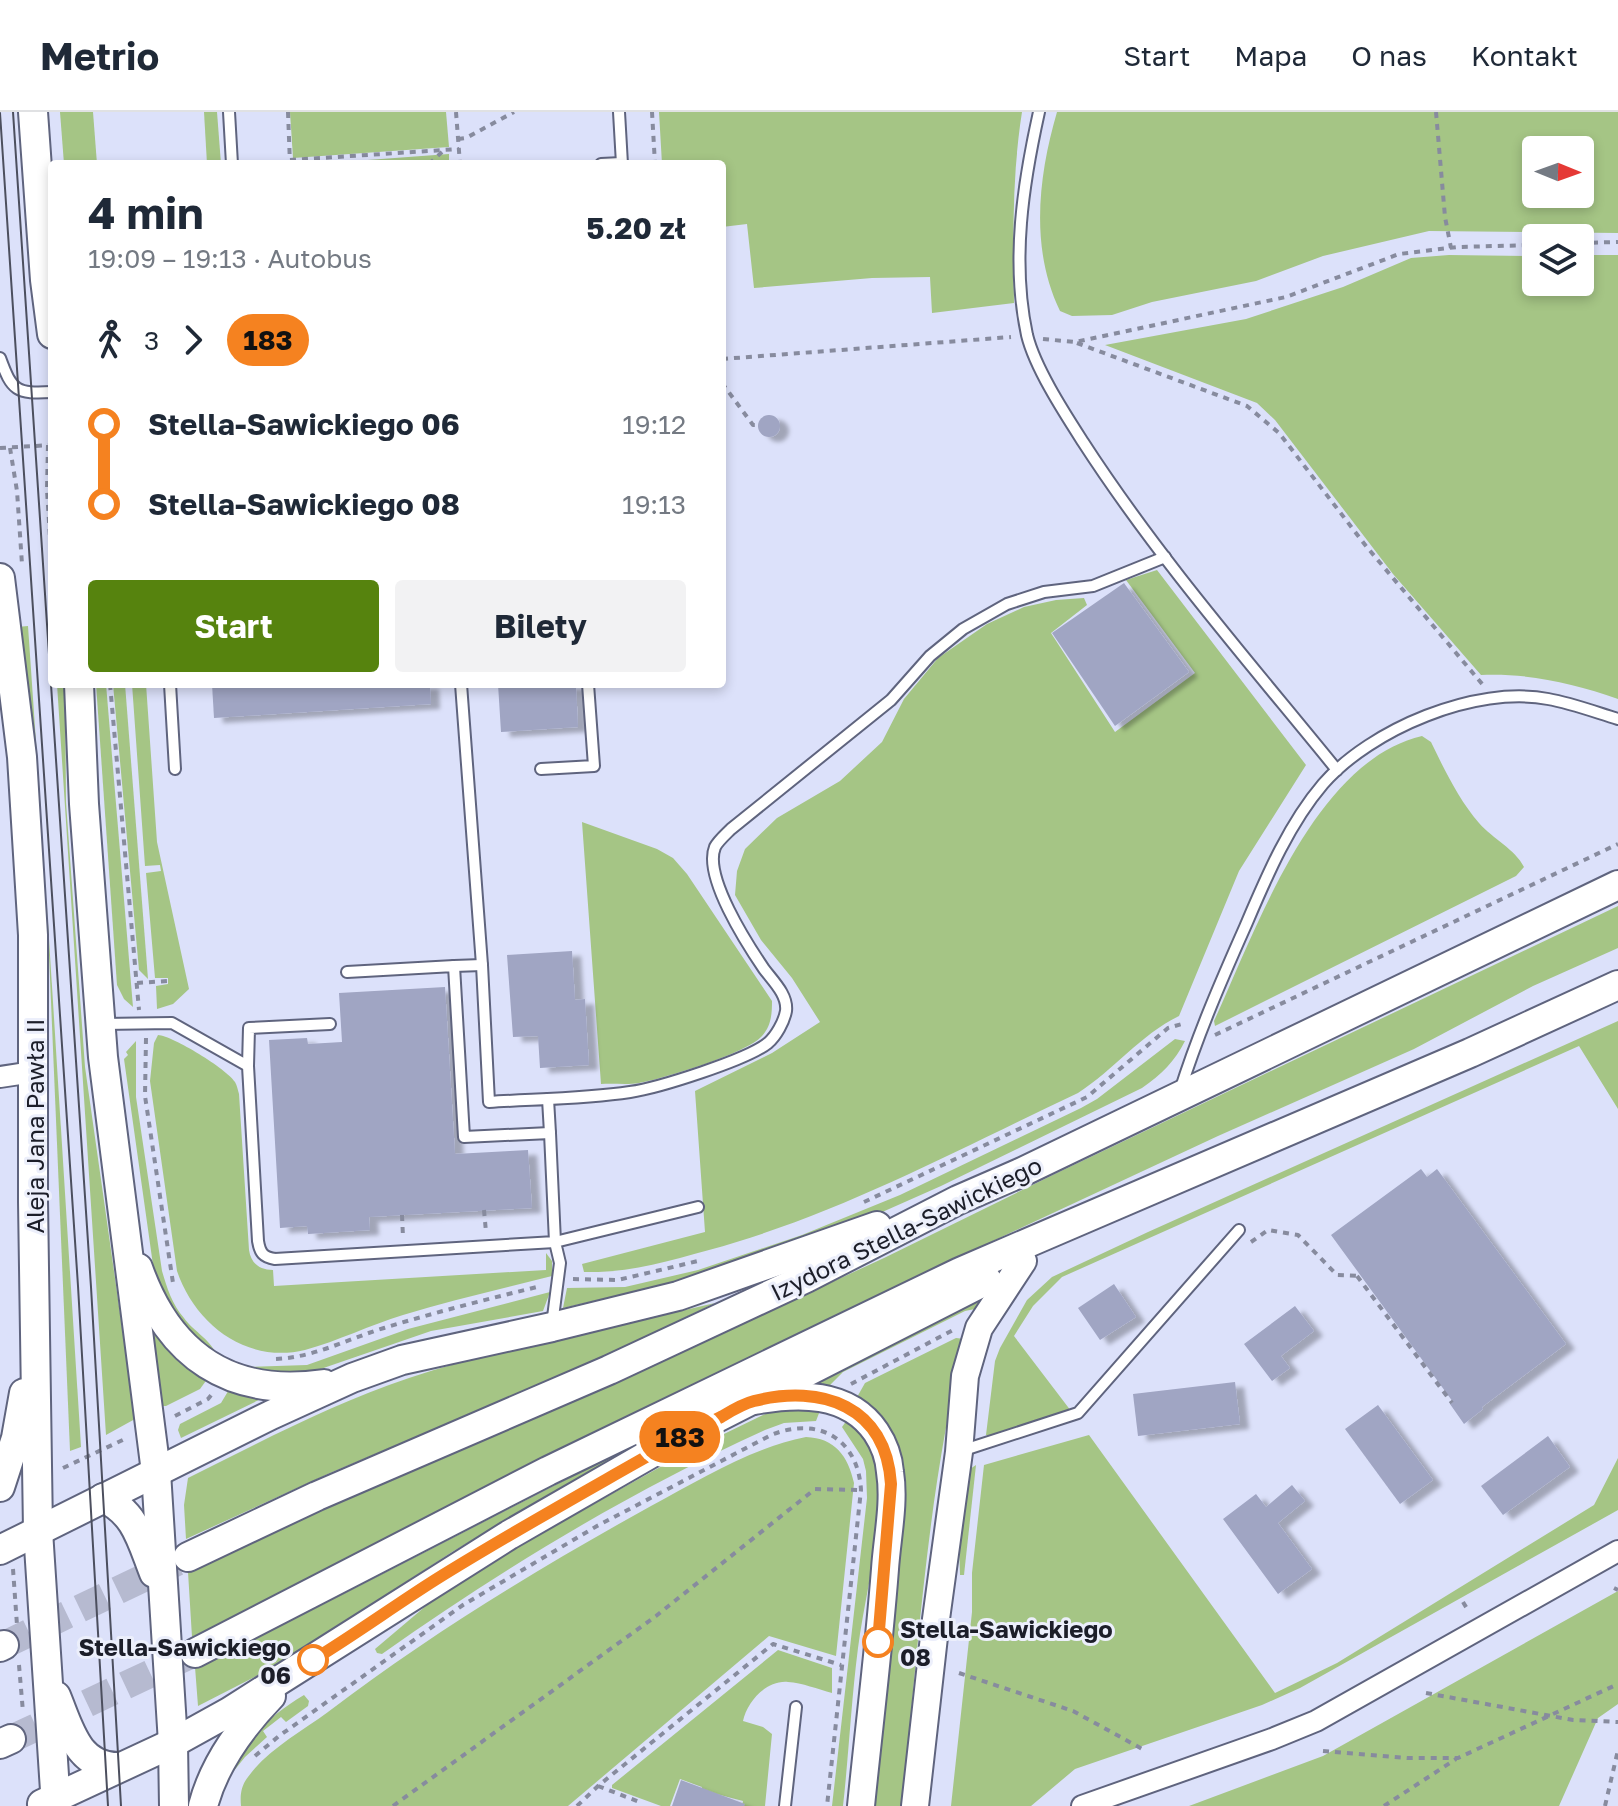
<!DOCTYPE html>
<html lang="pl">
<head>
<meta charset="utf-8">
<style>
	body { margin:0; font-family:"Golos Text",sans-serif; background:#f2f2f3; color:#1f2937; height:100vh; display:flex; flex-direction:column; font-size:30px; white-space:nowrap }
	* { box-sizing:border-box; margin:0 }
	p { font-size:26px; color:#747a83 }
	.icon { flex:none; width:44px; height:44px; fill:none; stroke:currentColor; stroke-width:2; stroke-linecap:round; stroke-linejoin:round }
	.map { position:relative; flex:1; overflow:hidden }
	.details { position:absolute; left:48px; top:48px; width:678px; height:528px; display:flex; flex-direction:column; background:#fff; border-radius:8px; box-shadow:0 4px 12px #0003 }
	.details>* { flex:none }
	.badge { padding:0 16px; border-radius:26px; font-size:28px; line-height:52px }
	.needle { width:52px; rotate:91deg }
	.fabs { position:absolute; left:1522px; top:24px; display:grid; gap:16px }
	.fabs a { display:grid; place-items:center; width:72px; height:72px; border-radius:8px; background:#fff; box-shadow:0 4px 12px #0003; font-size:40px }
	.map>.badge { position:absolute; translate:-50% -50%; box-shadow:0 0 0 4px #fff }
	.legs { display:flex; align-items:center; gap:12px; height:88px; padding:0 40px; font-size:26px }
	.legs p { margin-inline-start:auto }
	.head { display:flex; align-items:center; justify-content:space-between; height:136px; padding:0 40px }
	h1 { font-size:44px; font-weight:700; line-height:60px }
	.primary-button { display:flex; gap:16px; margin-top:auto; padding:16px 40px }
	.primary-button a { flex:1; height:92px; border-radius:8px; background:#56830e; color:#fff; font-size:32px; font-weight:700; line-height:92px; text-align:center }
	.primary-button a+a { background:#f2f2f3; color:#1f2937 }
	ul { padding:0 40px; list-style:none }
	li { display:flex; align-items:center; gap:28px; height:80px; font-size:30px }
	li i { display:grid; place-items:center; width:12px; height:100%; margin:0 10px; background:currentColor }
	li i::after { content:''; width:20px; height:20px; margin:-10px; border:6px solid; border-radius:50%; background:#fff }
	li p { margin-inline-start:auto }
	li:first-child i { background:linear-gradient(#0000 50%,currentColor 0) }
	li:last-child i { background:linear-gradient(currentColor 50%,#0000 0) }
	header { display:flex; align-items:center; gap:48px; box-sizing:border-box; height:112px; padding:0 40px; background:#fff; border-bottom:2px solid #e0e1e3 }
	header strong { font-size:38px }
	nav { display:flex; gap:44px; margin-inline-start:auto; font-size:28px }
	.map>svg:first-child { display:block }
	.green { fill:#a5c585; fill-rule:evenodd }
	.building { fill:#a0a5c3; filter:url(#shadow) }
	.lines { fill:none; stroke-linecap:round; stroke-linejoin:round }
	.secondary-tunnel { stroke:#b6bad0; stroke-width:28; stroke-dasharray:28 14; stroke-linecap:butt }
	.service-casing { stroke:#5f647e; stroke-width:14 }
	.minor-casing { stroke:#5f647e; stroke-width:24 }
	.tertiary-casing { stroke:#5f647e; stroke-width:30 }
	.secondary-casing { stroke:#5f647e; stroke-width:32 }
	.path { stroke:#878b9e; stroke-width:4; stroke-dasharray:6 6; stroke-linecap:butt }
	.service { stroke:#fff; stroke-width:10 }
	.minor { stroke:#fff; stroke-width:20 }
	.tertiary { stroke:#fff; stroke-width:26 }
	.secondary { stroke:#fff; stroke-width:28 }
	.tram { stroke:#4c4f5e; stroke-width:2 }
	.line-1-casing { stroke:#fff; stroke-width:18 }
	.line-1 { stroke:#f58220; stroke-width:12 }
	.stop-1-dot { fill:#fff; stroke:#f58220; stroke-width:4 }
	.labels { text-anchor:middle; dominant-baseline:central; stroke-width:6; stroke-linejoin:round; paint-order:stroke }
	.street-label { font-size:24px; fill:#1c1e29; stroke:#eceffb }
	.stop-label { font-size:24px; font-weight:bold; fill:#1c1e29; stroke:#eceffb; text-anchor:start }
</style>
</head>
<body>
<header>
<strong>Metrio</strong>
<nav><a>Start</a><a>Mapa</a><a>O nas</a><a>Kontakt</a></nav>
</header>
<div class="map">
<svg width="1618" height="1694" viewBox="0 0 1618 1694">
	<defs>
		<filter id="shadow"><feDropShadow dx="9" dy="5" stdDeviation="2" flood-color="#0004"/></filter>
	</defs>
	<rect width="100%" height="100%" fill="#dce1fa"/>
	<!-- green -->
	<g class="green">
		<path d="M 60,0 L 93,0 L 97,52 L 64,52 Z"/>
		<path d="M 204,0 L 217,0 L 221,52 L 207,52 Z"/>
		<path d="M 290,0 L 446,0 L 449,35 L 293,46 Z"/>
		<path d="M 659,0 L 1022,0 C 1012,63 1013,127 1014,191 L 932,201 L 930,165 L 872,166 L 754,176 L 747,112 L 722,115 L 722,52 L 662,52 Z"/>
		<path d="M 1057,0 L 1618,0 L 1618,121 L 1429,119 L 1323,144 L 1256,169 L 1152,190 L 1112,203 L 1072,204 L 1060,199 C 1030,137 1038,65 1057,0 ZM 1580,38 L 1580,82 L 1536,82 L 1536,38 Z"/>
		<path d="M 449,42 L 449,52 L 313,52 Z"/>
		<path d="M 1449,143 L 1536,144 L 1536,170 L 1580,170 L 1580,143 L 1618,143 L 1618,587 C 1573,571 1528,561 1481,563 L 1393,462 L 1275,308 L 1257,291 L 1105,233 L 1246,207 L 1343,175 L 1411,146 Z"/>
		<path d="M 1157,458 L 1306,653 L 1239,759 L 1179,904 C 1140,923 1114,958 1078,981 C 957,1038 838,1103 709,1138 C 665,1150 630,1161 584,1160 L 582,1152 L 705,1120 L 695,979 L 772,941 L 820,910 L 792,866 L 761,828 L 735,783 L 737,759 L 745,737 L 777,706 L 840,669 L 882,630 L 904,587 L 938,546 L 987,512 L 1024,495 L 1056,488 L 1084,486 L 1087,493 L 1051,521 L 1115,620 L 1195,561 L 1126,468 Z"/>
		<path d="M 28,514 L 42,717 L 40,718 L 34,635 L 17,515 Z"/>
		<path d="M 57,572 L 65,572 L 66,690 L 85,955 L 135,1307 L 106,1323 Z"/>
		<path d="M 96,572 L 106,572 L 133,895 L 124,887 L 117,873 Z"/>
		<path d="M 113,572 L 125,572 L 148,867 L 139,858 Z"/>
		<path d="M 132,572 L 146,572 L 157,730 L 189,877 L 173,892 L 157,897 L 156,874 L 168,872 L 168,866 L 155,866 L 146,761 L 161,759 L 160,753 L 145,754 Z"/>
		<path d="M 1422,624 L 1431,630 C 1444,657 1459,688 1479,711 C 1493,727 1515,737 1524,755 L 1516,764 L 1215,914 L 1214,909 C 1256,818 1314,649 1422,624 Z"/>
		<path d="M 582,710 L 657,737 L 673,746 L 687,762 L 772,889 C 772,903 771,914 762,924 C 748,941 662,967 639,971 C 627,973 613,971 601,972 Z"/>
		<path d="M 1618,794 L 1618,836 L 1533,874 L 1414,937 L 1218,1024 L 888,1178 L 522,1355 L 302,1471 L 192,1525 L 188,1460 L 356,1382 L 577,1288 L 884,1146 L 1061,1059 Z"/>
		<path d="M 47,795 L 81,1335 L 70,1339 Z"/>
		<path d="M 1618,909 L 1618,997 L 1579,934 L 1062,1165 L 1033,1194 L 1014,1224 L 1071,1299 L 993,1324 L 986,1323 L 995,1249 L 1000,1236 L 1027,1188 L 1052,1165 L 1148,1120 Z"/>
		<path d="M 158,923 C 173,924 227,957 235,970 C 237,973 238,979 239,982 L 249,1138 C 251,1151 259,1158 273,1158 L 274,1174 L 546,1158 L 546,1141 L 552,1149 L 552,1164 C 502,1177 452,1188 403,1203 C 370,1213 338,1229 305,1238 C 246,1252 195,1212 177,1159 L 150,969 L 154,931 Z"/>
		<path d="M 1175,927 L 1185,929 C 1175,949 1161,963 1142,976 L 941,1074 L 862,1109 L 718,1160 L 563,1196 L 567,1176 L 625,1175 L 698,1158 L 802,1123 L 900,1083 L 1081,996 L 1097,987 Z"/>
		<path d="M 136,929 L 136,985 L 162,1159 C 167,1176 172,1192 184,1206 C 193,1219 214,1230 217,1245 L 177,1210 L 154,1160 L 124,947 L 128,943 L 126,940 Z"/>
		<path d="M 988,1177 L 975,1197 L 965,1199 L 843,1260 L 829,1274 L 812,1271 Z"/>
		<path d="M 550,1180 L 543,1199 L 431,1219 L 309,1261 L 279,1264 L 246,1255 L 307,1253 L 408,1217 Z"/>
		<path d="M 715,1191 L 587,1253 L 330,1361 L 186,1427 L 184,1393 L 188,1366 C 260,1330 332,1292 409,1266 C 508,1233 614,1215 715,1191 Z"/>
		<path d="M 150,1210 L 208,1266 L 200,1277 L 166,1294 L 161,1294 Z"/>
		<path d="M 956,1226 L 965,1227 C 927,1379 918,1539 902,1694 L 868,1694 L 903,1380 L 856,1287 L 865,1271 Z"/>
		<path d="M 230,1276 L 265,1285 L 181,1326 L 178,1318 L 180,1312 L 221,1291 Z"/>
		<path d="M 821,1296 L 816,1309 L 784,1311 L 765,1318 C 631,1379 502,1457 382,1542 L 377,1541 L 375,1537 L 440,1482 L 529,1428 L 689,1339 L 763,1303 L 776,1298 Z"/>
		<path d="M 707,1298 L 586,1361 L 452,1440 L 278,1553 L 198,1594 L 195,1555 C 368,1473 535,1380 707,1298 Z"/>
		<path d="M 847,1308 C 865,1323 877,1342 879,1365 C 883,1420 865,1482 858,1536 C 851,1591 849,1640 843,1694 L 832,1694 L 867,1386 L 866,1359 L 863,1347 L 842,1315 Z"/>
		<path d="M 1089,1323 L 1275,1581 L 1337,1551 L 1594,1393 L 1618,1346 L 1618,1398 L 1300,1576 L 1262,1593 L 1075,1657 L 1031,1694 L 951,1694 L 972,1500 L 972,1461 L 984,1353 Z"/>
		<path d="M 806,1325 C 835,1326 848,1344 854,1371 L 836,1544 L 769,1524 L 568,1694 L 241,1694 C 240,1683 241,1674 248,1665 C 267,1638 301,1620 328,1600 C 430,1522 539,1456 651,1394 C 701,1367 751,1336 806,1325 Z"/>
		<path d="M 976,1353 L 964,1463 L 960,1463 L 959,1431 L 967,1359 Z"/>
		<path d="M 1618,1479 L 1618,1592 L 1598,1606 L 1559,1694 L 1189,1694 L 1323,1644 Z"/>
		<path d="M 778,1538 L 832,1556 L 832,1581 C 818,1577 802,1571 788,1570 C 766,1568 747,1590 743,1609 L 763,1615 L 772,1622 L 765,1694 L 742,1694 L 743,1689 L 701,1678 L 702,1675 L 680,1667 L 670,1694 L 661,1694 L 612,1676 L 612,1673 Z"/>
		<path d="M 304,1583 L 309,1589 L 308,1594 L 286,1610 L 281,1605 L 263,1619 L 267,1625 L 245,1645 L 225,1670 C 243,1630 267,1605 304,1583 Z"/>
	</g>
	<!-- building -->
	<g class="building">
		<circle cx="769" cy="314" r="11"/>
		<path d="M 1124,471 L 1189,560 L 1115,614 L 1052,521 Z"/>
		<path d="M 212,572 L 430,572 L 431,592 L 214,606 Z"/>
		<path d="M 498,572 L 576,572 L 578,615 L 501,620 Z"/>
		<path d="M 572,839 L 575,888 L 585,887 L 589,953 L 540,956 L 538,924 L 513,925 L 507,843 Z"/>
		<path d="M 445,875 L 455,1042 L 528,1038 L 532,1096 L 369,1105 L 370,1118 L 308,1122 L 307,1114 L 280,1116 L 269,928 L 307,926 L 308,932 L 342,930 L 339,881 Z"/>
		<path d="M 1421,1057 L 1427,1065 L 1437,1057 L 1566,1232 L 1482,1295 L 1483,1297 L 1464,1312 L 1450,1292 L 1453,1290 L 1331,1123 Z"/>
		<path d="M 1114,1172 L 1136,1205 L 1100,1228 L 1078,1196 Z"/>
		<path d="M 1295,1194 L 1314,1219 L 1281,1244 L 1290,1256 L 1272,1269 L 1244,1232 Z"/>
		<path d="M 1235,1270 L 1240,1312 L 1138,1324 L 1133,1282 Z"/>
		<path d="M 1378,1293 L 1433,1368 L 1400,1392 L 1345,1317 Z"/>
		<path d="M 1548,1324 L 1570,1355 L 1503,1403 L 1481,1374 Z"/>
		<path d="M 1292,1373 L 1305,1389 L 1278,1411 L 1312,1457 L 1278,1482 L 1223,1407 L 1256,1382 L 1266,1395 Z"/>
		<path d="M 681,1668 L 745,1692 L 744,1694 L 672,1694 Z"/>
	</g>
	<g class="lines">
		<!-- secondary-tunnel -->
		<g class="secondary-tunnel">
			<path d="M 4,1533 L 177,1450"/>
			<path d="M 11,1627 L 188,1544"/>
		</g>
		<defs>
			<g id="service">
				<path d="M 229,0 L 232,52"/>
				<path d="M 619,0 L 622,52"/>
				<path d="M 1039,0 C 1023,72 1011,149 1027,223 C 1035,256 1065,302 1083,330 C 1158,446 1250,551 1337,658"/>
				<path d="M 601,52 L 622,51"/>
				<path d="M 0,246 C 12,279 16,282 52,280"/>
				<path d="M 170,572 L 175,657"/>
				<path d="M 461,572 L 482,853 L 489,990 C 536,987 584,987 630,980 C 658,976 747,948 768,931 C 776,924 784,910 786,899 C 788,883 773,869 764,857 C 747,832 703,764 715,735 C 718,729 726,722 731,717 L 891,588 L 930,544 L 963,517 L 1007,492 L 1044,480 L 1093,474 L 1165,445"/>
				<path d="M 541,657 L 594,654 L 588,572"/>
				<path d="M 454,854 L 482,853"/>
				<path d="M 103,912 L 172,911 L 248,954 L 258,1129 C 260,1141 263,1145 275,1147 L 555,1130 L 550,1021 L 464,1025 L 454,854 L 347,860"/>
				<path d="M 248,954 L 249,916 L 330,912"/>
				<path d="M 1180,979 C 1198,922 1221,869 1245,815 C 1266,766 1288,713 1323,672 C 1371,617 1476,573 1548,587 C 1571,591 1595,600 1618,607"/>
				<path d="M 548,987 L 550,1021"/>
				<path d="M 552,1213 L 560,1151 L 555,1130 L 698,1095"/>
				<path d="M 961,1339 L 1078,1301 L 1239,1118"/>
				<path d="M 785,1694 L 796,1595"/>
			</g>
			<g id="minor">
				<path d="M 0,965 L 33,960"/>
				<path d="M 1082,1694 L 1272,1627 L 1316,1609 L 1618,1439"/>
			</g>
			<g id="tertiary">
				<path d="M 754,1289 C 797,1281 848,1279 876,1320 C 884,1332 889,1346 890,1360 C 895,1391 887,1426 885,1457 C 879,1536 869,1615 861,1694"/>
				<path d="M 915,1694 L 936,1507 L 959,1340 L 965,1264 L 979,1216 L 1023,1149"/>
			</g>
			<g id="secondary">
				<path d="M 33,0 L 45,168 L 52,222"/>
				<path d="M 0,466 L 22,645 L 33,823 L 33,1090 L 38,1419 L 56,1694"/>
				<path d="M 79,572 L 84,692 L 103,945 L 156,1360 L 173,1631 L 174,1694"/>
				<path d="M 138,1156 C 169,1244 230,1286 324,1272"/>
				<path d="M 0,1375 L 16,1326 L 24,1281"/>
				<path d="M 103,1386 C 136,1400 142,1431 154,1461"/>
				<path d="M 0,1438 L 271,1303 L 352,1266 L 402,1248 L 552,1215 L 678,1184 L 877,1114"/>
				<path d="M 188,1445 L 317,1384 L 609,1258 L 806,1166 L 958,1088 L 1020,1061 L 1618,773"/>
				<path d="M 0,1535 L 4,1533"/>
				<path d="M 195,1541 L 548,1359 L 960,1160 L 1470,941 L 1618,873"/>
				<path d="M 56,1584 C 69,1615 77,1655 118,1655"/>
				<path d="M 0,1632 L 11,1627"/>
				<path d="M 42,1692 L 173,1631 L 229,1600 L 509,1423 L 683,1323 L 987,1168"/>
				<path d="M 203,1694 C 214,1652 242,1614 271,1584"/>
			</g>
		</defs>
		<!-- service casing -->
		<use href="#service" class="service-casing"/>
		<!-- minor casing -->
		<use href="#minor" class="minor-casing"/>
		<!-- tertiary casing -->
		<use href="#tertiary" class="tertiary-casing"/>
		<!-- secondary casing -->
		<use href="#secondary" class="secondary-casing"/>
		<!-- path -->
		<g class="path">
			<path d="M 288,0 L 290,52"/>
			<path d="M 456,0 L 460,52"/>
			<path d="M 652,0 L 655,52"/>
			<path d="M 1436,0 L 1445,105 L 1451,136"/>
			<path d="M 458,27 L 466,26 L 514,0"/>
			<path d="M 290,48 L 459,37"/>
			<path d="M 429,52 L 442,40"/>
			<path d="M 1580,131 L 1618,130"/>
			<path d="M 1043,227 L 1075,230 L 1286,185 L 1399,142 L 1457,135 L 1536,133"/>
			<path d="M 1077,231 L 1247,294 L 1279,321 L 1366,434 L 1483,573"/>
			<path d="M 722,247 L 1011,225"/>
			<path d="M 722,271 L 753,313 L 758,313"/>
			<path d="M 48,333 L 47,378 L 52,457"/>
			<path d="M 0,336 L 52,333"/>
			<path d="M 10,336 L 17,379 L 22,452"/>
			<path d="M 110,572 L 139,898"/>
			<path d="M 137,871 L 168,869"/>
			<path d="M 1215,923 L 1618,732"/>
			<path d="M 146,926 L 145,984 L 173,1171"/>
			<path d="M 864,1090 L 1087,985 L 1168,916 L 1182,912 L 1186,913"/>
			<path d="M 484,1098 L 486,1120"/>
			<path d="M 402,1103 L 403,1125"/>
			<path d="M 1251,1130 L 1268,1118 L 1298,1123 L 1337,1163 L 1360,1164"/>
			<path d="M 1357,1164 L 1452,1291"/>
			<path d="M 573,1167 L 618,1168 L 698,1149"/>
			<path d="M 276,1247 C 316,1245 347,1227 384,1216 C 436,1200 488,1187 541,1174"/>
			<path d="M 851,1272 L 953,1218"/>
			<path d="M 175,1304 L 208,1287 L 212,1282"/>
			<path d="M 63,1356 L 127,1326"/>
			<path d="M 13,1457 L 17,1513"/>
			<path d="M 1614,1476 L 1618,1478"/>
			<path d="M 1463,1490 L 1469,1500"/>
			<path d="M 19,1553 L 23,1600"/>
			<path d="M 959,1561 L 1073,1599 L 1146,1639"/>
			<path d="M 1426,1581 L 1573,1608 L 1618,1610"/>
			<path d="M 1323,1639 L 1407,1646 L 1458,1646 L 1618,1572"/>
			<path d="M 255,1644 L 279,1624 L 463,1493 L 597,1414 L 771,1323 C 818,1304 858,1326 861,1378 L 827,1694"/>
			<path d="M 598,1674 L 642,1691"/>
			<path d="M 393,1694 L 656,1504 L 815,1377 L 861,1378"/>
			<path d="M 577,1694 L 598,1674 L 773,1532 L 841,1553"/>
			<path d="M 1384,1694 L 1456,1647"/>
			<path d="M 1605,1694 L 1618,1638"/>
		</g>
		<!-- service -->
		<use href="#service" class="service"/>
		<!-- minor -->
		<use href="#minor" class="minor"/>
		<!-- tertiary -->
		<use href="#tertiary" class="tertiary"/>
		<!-- secondary -->
		<use href="#secondary" class="secondary"/>
		<!-- tram -->
		<g class="tram">
			<path d="M 13,0 L 91,1175 L 121,1694"/>
			<path d="M 0,1 L 78,1174 L 108,1694"/>
		</g>
	</g>
	<g class="lines">
		<defs>
			<path id="line-1" d="M 313,1548 C 354,1523 394,1494 435,1468 C 499,1428 565,1391 630,1354 C 660,1337 690,1320 721,1305 C 731,1299 742,1292 754,1289 C 822,1272 886,1294 891,1372 L 878,1530"/>
		</defs>
		<!-- line-1 casing -->
		<use href="#line-1" class="line-1-casing"/>
		<!-- line-1 -->
		<use href="#line-1" class="line-1"/>
	</g>
	<!-- markers -->
	<g class="stop-1-dot">
		<circle cx="878" cy="1530" r="14"/>
		<circle cx="313" cy="1548" r="14"/>
	</g>
	<g class="labels">
		<!-- street labels -->
		<g class="street-label">
			<text transform="translate(34 1014) rotate(-90)">Aleja Jana Pawła II</text>
			<text transform="translate(906 1116) rotate(-26)">Izydora Stella-Sawickiego</text>
		</g>
		<!-- stop labels -->
		<g class="stop-label">
			<text x="900" y="1516">Stella-Sawickiego<tspan x="900" dy="28">08</tspan></text>
			<text x="291" y="1534" text-anchor="end">Stella-Sawickiego<tspan x="291" dy="28">06</tspan></text>
		</g>
	</g>
</svg>
<div class="fabs">
<a><svg class="needle" viewBox="-14 -14 28 28"><path d="M0-13l5 13h-10z" fill="#e53935"/><path d="M0 13l5-13h-10z" fill="#747a83"/></svg></a>
<a><svg class="icon" aria-label="layers" viewBox="0 0 24 24"><path d="M12 4l9 5-9 5-9-5zM3 14l9 5 9-5"/></svg></a>
</div>
<b class="badge" style="left:680px;top:1325px;background:#f58220;color:#111">183</b>
<section class="details">
<div class="head"><div><h1>4 min</h1><p>19:09 – 19:13 · Autobus</p></div><b>5.20 zł</b></div>
<div class="legs"><svg class="icon" aria-label="walk" viewBox="0 0 24 24"><circle cx="13" cy="4" r="2"/><path d="M13 8l-2 6 4 7M11 14l-3 7M7 12l3-4h3l4 4"/></svg>3<svg class="icon" aria-label="forward" viewBox="0 0 24 24"><path d="M9 5l7 7-7 7"/></svg><b class="badge" style="background:#f58220;color:#111">183</b></div>
<ul>
<li><i style="color:#f58220"></i><b>Stella-Sawickiego 06</b><p>19:12</p></li>
<li><i style="color:#f58220"></i><b>Stella-Sawickiego 08</b><p>19:13</p></li>
</ul>
<div class="primary-button"><a>Start</a><a>Bilety</a></div>
</section>
</div>
</body>
</html>
